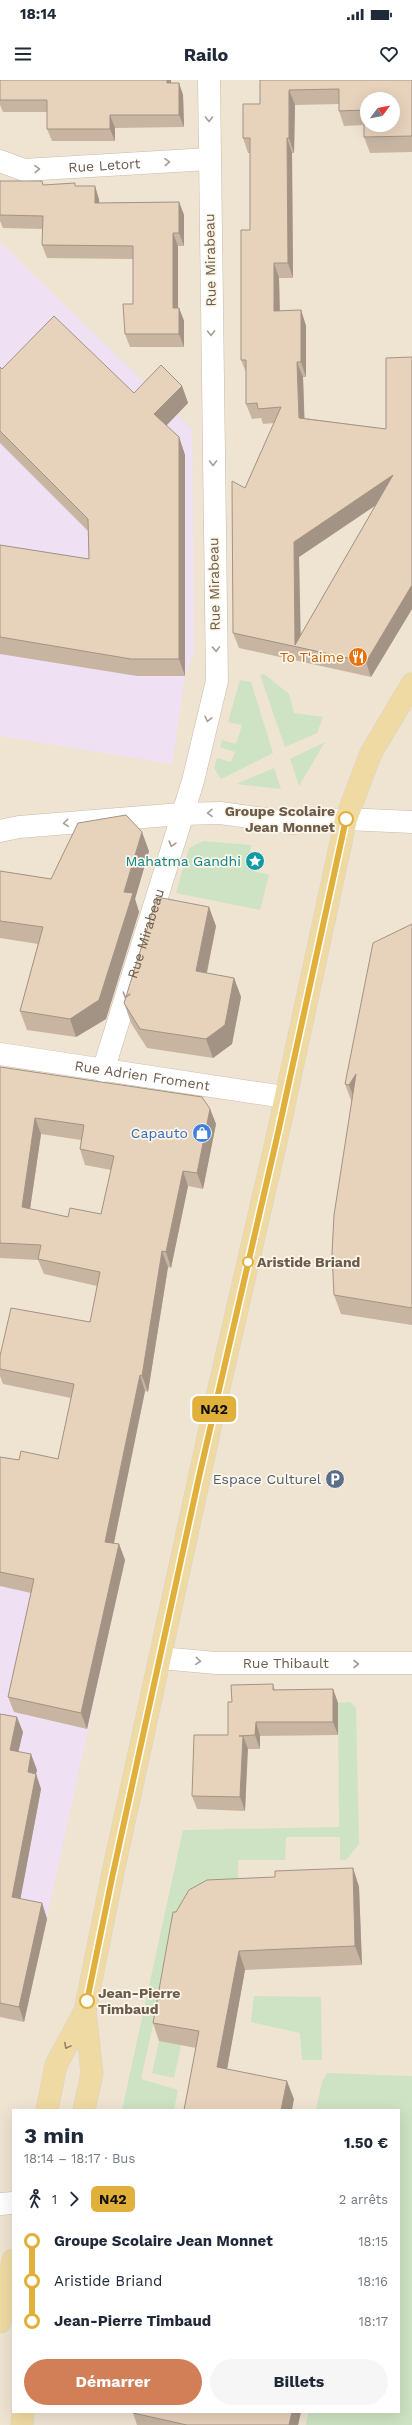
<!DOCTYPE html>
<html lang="fr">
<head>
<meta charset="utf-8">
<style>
	body { margin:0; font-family:"Work Sans",sans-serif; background:#f6f6f7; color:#1f2937; height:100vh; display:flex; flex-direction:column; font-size:15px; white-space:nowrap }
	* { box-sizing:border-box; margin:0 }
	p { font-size:13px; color:#747a83 }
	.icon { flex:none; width:22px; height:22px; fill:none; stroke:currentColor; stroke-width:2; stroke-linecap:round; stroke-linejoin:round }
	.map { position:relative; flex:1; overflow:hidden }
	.drawer { position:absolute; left:12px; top:2029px; width:388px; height:304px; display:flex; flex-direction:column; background:#fff; border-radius:0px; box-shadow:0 4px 16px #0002 }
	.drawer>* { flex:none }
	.badge { padding:0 8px; border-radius:6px; font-size:14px; line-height:26px }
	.needle { width:26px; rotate:58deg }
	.fabs { position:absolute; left:360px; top:12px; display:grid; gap:8px }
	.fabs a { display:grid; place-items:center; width:40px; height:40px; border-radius:50%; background:#fff; box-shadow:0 4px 16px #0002; font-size:20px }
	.map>.badge { position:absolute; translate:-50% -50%; box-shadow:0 0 0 2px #fff }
	.legs { display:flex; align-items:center; gap:6px; height:44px; padding:0 12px; font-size:13px }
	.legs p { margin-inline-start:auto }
	.head { display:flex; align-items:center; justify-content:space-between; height:68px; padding:0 12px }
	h1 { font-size:22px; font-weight:700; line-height:30px }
	.cta { display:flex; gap:8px; margin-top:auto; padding:8px 12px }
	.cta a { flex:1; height:46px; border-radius:24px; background:#d27f57; color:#fff; font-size:16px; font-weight:700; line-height:46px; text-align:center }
	.cta a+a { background:#f6f6f7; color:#1f2937 }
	ul { padding:0 12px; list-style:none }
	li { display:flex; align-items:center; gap:14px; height:40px; font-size:15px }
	li i { display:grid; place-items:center; width:6px; height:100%; margin:0 5px; background:currentColor }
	li i::after { content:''; width:10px; height:10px; margin:-5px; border:3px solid; border-radius:50%; background:#fff }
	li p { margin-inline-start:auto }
	li:first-child i { background:linear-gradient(#0000 50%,currentColor 0) }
	li:last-child i { background:linear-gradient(currentColor 50%,#0000 0) }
	.status { display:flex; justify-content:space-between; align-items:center; height:28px; padding:0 20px; background:#fff; direction:ltr }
	.status svg { height:11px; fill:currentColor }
	header { display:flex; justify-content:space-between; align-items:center; height:52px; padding:0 12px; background:#fff; font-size:18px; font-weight:700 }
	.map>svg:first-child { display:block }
	.residential { fill:#efe4d2; fill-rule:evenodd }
	.education { fill:#efe0f4 }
	.green { fill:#cde3c3 }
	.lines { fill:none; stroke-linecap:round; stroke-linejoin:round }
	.minor-casing { stroke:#c7baab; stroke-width:23 }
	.tertiary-casing { stroke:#c7baab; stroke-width:23 }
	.secondary-casing { stroke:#cabbaa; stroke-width:23 }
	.primary-casing { stroke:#d9d4d0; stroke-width:23 }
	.minor { stroke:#fff; stroke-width:22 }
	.tertiary { stroke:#fff; stroke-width:22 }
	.secondary { stroke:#fff; stroke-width:22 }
	.primary { stroke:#efdaa3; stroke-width:22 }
	.wall { fill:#c7b5a2; fill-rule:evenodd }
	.shaded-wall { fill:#a29384 }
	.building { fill:#e7d2bc; stroke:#a29384; fill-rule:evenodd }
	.oneway { stroke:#a79d94 }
	.oneway2 { stroke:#938166 }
	.line-1-casing { stroke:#fff; stroke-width:9 }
	.line-1 { stroke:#e0b03a; stroke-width:6 }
	.stop-1-dot { fill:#fff; stroke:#e0b03a; stroke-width:2 }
	.labels { text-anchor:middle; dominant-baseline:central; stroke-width:3.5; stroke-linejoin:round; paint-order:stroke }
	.street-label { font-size:14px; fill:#6c5b4c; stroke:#fcf6e8 }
	.food-label { font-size:14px; fill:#c56008; stroke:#fcf6e8; text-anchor:end }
	.stop-label { font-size:14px; font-weight:bold; fill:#6c5b4c; stroke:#fcf6e8; text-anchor:start }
	.culture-label { font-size:14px; fill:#0d838f; stroke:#fcf6e8; text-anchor:end }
	.shop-label { font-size:14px; fill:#366cbe; stroke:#fcf6e8; text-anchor:end }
	.service-label { font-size:14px; fill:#4e5e75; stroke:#fcf6e8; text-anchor:end }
</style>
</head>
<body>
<div class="status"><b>18:14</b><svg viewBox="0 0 49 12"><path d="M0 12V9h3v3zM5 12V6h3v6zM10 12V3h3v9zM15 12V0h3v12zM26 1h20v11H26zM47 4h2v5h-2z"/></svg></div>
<header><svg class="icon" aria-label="menu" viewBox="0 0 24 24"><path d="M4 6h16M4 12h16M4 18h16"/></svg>Railo<svg class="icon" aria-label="heart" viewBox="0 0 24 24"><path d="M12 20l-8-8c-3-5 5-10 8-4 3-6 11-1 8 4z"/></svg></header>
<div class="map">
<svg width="412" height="2345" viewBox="0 0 412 2345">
	<rect width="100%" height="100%" fill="#f8f2e2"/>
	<!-- residential -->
	<path class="residential" d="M 0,0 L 412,0 L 412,2345 L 0,2345 ZM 367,19 L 393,19 L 393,45 L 367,45 ZM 13,2030 L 399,2030 L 399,2332 L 13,2332 Z"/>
	<!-- education -->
	<g class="education">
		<path d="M 0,162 L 192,349 L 194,571 L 185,596 L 172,684 L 0,656 Z"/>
		<path d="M 0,1459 L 125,1480 L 24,1942 L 0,1938 Z"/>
	</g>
	<!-- green -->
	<g class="green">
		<path d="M 264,594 L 289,614 L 294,633 L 323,637 L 317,653 L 285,667 L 260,595 Z"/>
		<path d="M 240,600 L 251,602 L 273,673 L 221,699 L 214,688 L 217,678 L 231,682 L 235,672 L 220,667 L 222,660 L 236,664 L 242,645 L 228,642 Z"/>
		<path d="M 325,662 L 299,706 L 290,679 Z"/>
		<path d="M 274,688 L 281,709 L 236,704 Z"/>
		<path d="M 203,761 L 251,765 L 249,786 L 254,791 L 269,795 L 260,830 L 176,813 L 189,768 Z"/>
		<path d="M 350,1622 L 356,1628 L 359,1764 L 346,1780 L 340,1780 L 340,1757 L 286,1757 L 285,1780 L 238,1780 L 238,1807 L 175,1845 L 141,1999 L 178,2010 L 174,2030 L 122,2030 L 183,1750 L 339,1747 L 338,1623 Z"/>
		<path d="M 254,1916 L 321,1917 L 322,1980 L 302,1980 L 300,1953 L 251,1942 Z"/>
		<path d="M 159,1961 L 181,1965 L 174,1998 L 152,1993 Z"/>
		<path d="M 327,1993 L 412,1996 L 412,2345 L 306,2345 L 308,2332 L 399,2332 L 399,2030 L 316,2030 L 322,2002 Z"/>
	</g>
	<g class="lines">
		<defs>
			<g id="minor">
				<path id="s1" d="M 0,81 L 24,90 L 209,79"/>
				<path d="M 0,751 L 19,747 L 181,734 L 220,733 L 293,743 L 346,739 L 412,742"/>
				<path id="s2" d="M 103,991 L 193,701 L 217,601 L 209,0"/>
				<path id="s3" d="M 160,1578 L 216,1583 L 412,1583"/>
			</g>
			<g id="tertiary">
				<path id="s4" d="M 0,974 L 284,1017"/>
			</g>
			<path id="secondary" d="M 0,2124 L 13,2123"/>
			<g id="primary">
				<path d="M 47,2030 L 56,1985 L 85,1931 L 112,1797 L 216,1321 L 278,1053 L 346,739 L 371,673 L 412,604"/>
				<path d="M 84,2030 L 92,1993 L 85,1931"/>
				<path d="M 0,2242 L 13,2180"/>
				<path d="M 22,2345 L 23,2332"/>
			</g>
		</defs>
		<!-- minor casing -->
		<use href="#minor" class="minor-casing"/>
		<!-- tertiary casing -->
		<use href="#tertiary" class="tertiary-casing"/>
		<!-- secondary casing -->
		<use href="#secondary" class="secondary-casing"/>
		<!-- primary casing -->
		<use href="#primary" class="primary-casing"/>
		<!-- minor -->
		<use href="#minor" class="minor"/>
		<!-- tertiary -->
		<use href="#tertiary" class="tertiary"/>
		<!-- secondary -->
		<use href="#secondary" class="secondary"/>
		<!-- primary -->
		<use href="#primary" class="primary"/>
	</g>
	<!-- wall -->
	<g class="wall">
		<path d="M 0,0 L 171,0 L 171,3 L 179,3 L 183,15 L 184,47 L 115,48 L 115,61 L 52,61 L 47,49 L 47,32 L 3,32 L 0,25 Z"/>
		<path d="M 260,0 L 412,0 L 412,72 L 370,73 L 364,57 L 364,45 L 344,46 L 339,31 L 339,24 L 295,25 L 294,73 L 292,73 L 293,198 L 279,198 L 280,231 L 301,230 L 306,246 L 306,297 L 303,297 L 304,338 L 386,349 L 412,277 L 412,529 L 371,597 L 239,568 L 233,553 L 245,408 L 274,343 L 263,344 L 261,338 L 252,339 L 246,324 L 246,292 L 241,280 L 250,150 L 250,73 L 248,73 L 243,58 L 260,24 ZM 375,426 L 300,556 L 299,477 Z"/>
		<path d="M 0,101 L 44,105 L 76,106 L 99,119 L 99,123 L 179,122 L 184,135 L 184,166 L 178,166 L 178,228 L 179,228 L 184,241 L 184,267 L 130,267 L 125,254 L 133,224 L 133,179 L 47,178 L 42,165 L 43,149 L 3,148 L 0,141 Z"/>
		<path d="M 0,287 L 2,289 L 134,313 L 182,306 L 188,323 L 166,346 L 179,357 L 185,375 L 185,596 L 137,596 L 0,574 L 0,465 L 89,479 L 88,451 L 0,363 Z"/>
		<path d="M 149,771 L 135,819 L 139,832 L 106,939 L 76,957 L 27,950 L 20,931 L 38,864 L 0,858 L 0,791 L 51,799 Z"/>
		<path d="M 412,844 L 412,1245 L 341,1234 L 334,1215 L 352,1023 L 345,1004 Z"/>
		<path d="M 216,846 L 207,893 L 234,898 L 241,917 L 232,964 L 213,978 L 147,968 L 131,943 L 124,923 Z"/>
		<path d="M 0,987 L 210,1029 L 216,1044 L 203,1109 L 188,1106 L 171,1188 L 168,1187 L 148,1312 L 145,1311 L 114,1463 L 119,1464 L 125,1480 L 87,1649 L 14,1632 L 8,1617 L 31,1513 L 0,1506 L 0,1377 L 19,1380 L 58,1379 L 71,1318 L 3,1304 L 0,1296 L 0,1276 L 90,1242 L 97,1206 L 44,1194 L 38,1180 L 0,1178 ZM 41,1054 L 81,1060 L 80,1069 L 85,1085 L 111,1090 L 101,1134 L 68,1137 L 30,1129 Z"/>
		<path d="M 273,1604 L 275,1610 L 333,1609 L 338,1623 L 338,1655 L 260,1656 L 260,1669 L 247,1669 L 245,1731 L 197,1729 L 192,1716 L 228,1655 L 232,1622 Z"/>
		<path d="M 0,1634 L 23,1652 L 18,1672 L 37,1690 L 36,1694 L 41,1709 L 20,1819 L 42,1823 L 47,1839 L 24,1942 L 0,1937 Z"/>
		<path d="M 353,1788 L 359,1807 L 362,1885 L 245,1890 L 227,1989 L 294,2019 L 184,2030 L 196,1968 L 159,1961 L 153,1943 L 176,1832 L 275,1797 Z"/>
		<path d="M 133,2332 L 301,2332 L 298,2345 L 137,2345 L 133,2333 Z"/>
	</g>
	<!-- shaded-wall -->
	<g class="shaded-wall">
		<path d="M 167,0 L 171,0 L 171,15 L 167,3 Z"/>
		<path d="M 179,3 L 183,15 L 184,47 L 179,35 Z"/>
		<path d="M 289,10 L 295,25 L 294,73 L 289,58 Z"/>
		<path d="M 110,35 L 115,48 L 115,61 L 110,49 Z"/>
		<path d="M 287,58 L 292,73 L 293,198 L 288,183 Z"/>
		<path d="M 95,106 L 99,119 L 100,136 L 95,123 Z"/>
		<path d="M 179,122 L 184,135 L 184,166 L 179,153 Z"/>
		<path d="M 173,153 L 178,166 L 178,241 L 173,228 Z"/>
		<path d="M 274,183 L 279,198 L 280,246 L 274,231 Z"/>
		<path d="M 179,228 L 184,241 L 184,267 L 179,254 Z"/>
		<path d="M 301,230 L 306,246 L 306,297 L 301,282 Z"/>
		<path d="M 297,282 L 303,297 L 305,353 L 299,338 Z"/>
		<path d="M 182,306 L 188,323 L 160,352 L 154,334 Z"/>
		<path d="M 179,357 L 185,375 L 185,596 L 179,579 Z"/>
		<path d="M 393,395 L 398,410 L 299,477 L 301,568 L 295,565 L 294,462 Z"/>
		<path d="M 412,505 L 412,529 L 371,597 L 366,582 Z"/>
		<path d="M 142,752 L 149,771 L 135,819 L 139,832 L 106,939 L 76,957 L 70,939 L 124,812 Z"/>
		<path d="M 209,827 L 216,846 L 203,910 L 196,891 Z"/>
		<path d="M 234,898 L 241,917 L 232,964 L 213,978 L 206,959 Z"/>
		<path d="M 356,994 L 356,1024 L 349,1005 Z"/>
		<path d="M 210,1029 L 216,1044 L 203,1109 L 197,1093 Z"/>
		<path d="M 35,1038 L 41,1054 L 28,1143 L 22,1127 Z"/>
		<path d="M 183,1091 L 188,1106 L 171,1188 L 166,1172 Z"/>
		<path d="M 162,1171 L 168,1187 L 148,1312 L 142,1296 Z"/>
		<path d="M 140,1295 L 145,1311 L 111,1477 L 105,1462 Z"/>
		<path d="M 119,1464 L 125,1480 L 87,1649 L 81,1633 Z"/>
		<path d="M 333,1609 L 338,1623 L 338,1655 L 333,1642 Z"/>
		<path d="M 17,1637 L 23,1652 L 15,1686 L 10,1670 Z"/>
		<path d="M 256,1642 L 260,1656 L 260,1669 L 255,1655 Z"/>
		<path d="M 243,1656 L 248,1669 L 245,1731 L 240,1717 Z"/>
		<path d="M 31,1674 L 37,1690 L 36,1694 L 41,1709 L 18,1832 L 12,1817 L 28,1692 Z"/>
		<path d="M 353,1788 L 359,1807 L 362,1885 L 355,1866 Z"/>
		<path d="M 42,1823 L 47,1839 L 24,1942 L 19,1927 Z"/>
		<path d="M 239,1871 L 245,1890 L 224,2006 L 217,1987 Z"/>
		<path d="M 287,2001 L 294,2019 L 292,2030 L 281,2030 Z"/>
		<path d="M 292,2332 L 301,2332 L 298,2345 L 289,2345 Z"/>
	</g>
	<!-- building -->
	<g class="building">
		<path d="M 0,0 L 167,0 L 167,3 L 179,3 L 179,35 L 110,35 L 110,49 L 47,49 L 47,20 L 0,20 Z"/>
		<path d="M 260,0 L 412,0 L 412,56 L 364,57 L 364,30 L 339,31 L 339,9 L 289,10 L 289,58 L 287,58 L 288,183 L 274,183 L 274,231 L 301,230 L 301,282 L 297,282 L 299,338 L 386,349 L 386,278 L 412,277 L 412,505 L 366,582 L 233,553 L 232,401 L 245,408 L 281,327 L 258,329 L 257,323 L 246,324 L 246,280 L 241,280 L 241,150 L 250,150 L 250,58 L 243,58 L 243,24 L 260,24 ZM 367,19 L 393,19 L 393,45 L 367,45 ZM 393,395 L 295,565 L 294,462 Z"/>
		<path d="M 0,101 L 42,101 L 43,105 L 75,103 L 75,106 L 95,106 L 95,123 L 179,122 L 179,153 L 173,153 L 173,228 L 179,228 L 179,254 L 125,254 L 123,224 L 133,224 L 133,166 L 42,165 L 43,136 L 0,135 Z"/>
		<path d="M 54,236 L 134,313 L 161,285 L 182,306 L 154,334 L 179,357 L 179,579 L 131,579 L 0,557 L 0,465 L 89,479 L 88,439 L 0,351 L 0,287 L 2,289 Z"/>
		<path d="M 126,735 L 142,752 L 124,812 L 133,813 L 99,920 L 70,939 L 20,931 L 43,847 L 0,841 L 0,791 L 51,799 L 78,743 Z"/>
		<path d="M 157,817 L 209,827 L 196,891 L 234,898 L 225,945 L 206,959 L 140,949 L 124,923 Z"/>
		<path d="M 412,844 L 412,1228 L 334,1215 L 332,1173 L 334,1135 L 356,994 L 349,1005 L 345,1004 L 373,863 Z"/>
		<path d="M 0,987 L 202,1017 L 210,1029 L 197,1093 L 183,1091 L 166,1172 L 162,1171 L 142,1296 L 140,1295 L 105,1462 L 119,1464 L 81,1633 L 8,1617 L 34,1499 L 0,1492 L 0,1377 L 19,1380 L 21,1371 L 58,1379 L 74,1304 L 0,1289 L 0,1276 L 11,1228 L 90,1242 L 100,1192 L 38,1179 L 41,1165 L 0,1163 ZM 35,1038 L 84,1045 L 80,1069 L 114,1076 L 101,1134 L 70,1128 L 68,1137 L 22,1127 Z"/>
		<path d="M 273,1604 L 273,1610 L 333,1609 L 333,1642 L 256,1642 L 255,1655 L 239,1656 L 243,1656 L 240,1717 L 192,1716 L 194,1655 L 228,1655 L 228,1622 L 232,1622 L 231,1605 Z"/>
		<path d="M 0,1634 L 17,1637 L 10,1670 L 31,1674 L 28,1692 L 36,1694 L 12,1817 L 42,1823 L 19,1927 L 0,1923 Z"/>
		<path d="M 353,1788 L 355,1866 L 239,1871 L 217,1987 L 287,2001 L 281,2030 L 184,2030 L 199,1951 L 153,1943 L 173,1832 L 176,1832 L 189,1810 L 207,1800 L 275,1797 L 275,1791 Z"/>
		<path d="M 133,2332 L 292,2332 L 289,2345 L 187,2345 L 133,2333 Z"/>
	</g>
	<!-- one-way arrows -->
	<defs><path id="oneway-chevron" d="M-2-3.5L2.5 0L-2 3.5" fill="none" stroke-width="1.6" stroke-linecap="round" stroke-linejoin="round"/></defs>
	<g class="oneway">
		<use href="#oneway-chevron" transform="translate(209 39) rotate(90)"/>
		<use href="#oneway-chevron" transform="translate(167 82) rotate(-3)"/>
		<use href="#oneway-chevron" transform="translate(37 89) rotate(-3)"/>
		<use href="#oneway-chevron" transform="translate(211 253) rotate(89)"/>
		<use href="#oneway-chevron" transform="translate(213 383) rotate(89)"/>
		<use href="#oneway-chevron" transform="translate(216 569) rotate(88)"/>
		<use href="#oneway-chevron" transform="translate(208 639) rotate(103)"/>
		<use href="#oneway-chevron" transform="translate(210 733) rotate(179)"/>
		<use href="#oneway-chevron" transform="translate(66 743) rotate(175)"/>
		<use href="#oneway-chevron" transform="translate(172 764) rotate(106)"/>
		<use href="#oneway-chevron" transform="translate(126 915) rotate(107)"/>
		<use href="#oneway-chevron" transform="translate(198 1581) rotate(5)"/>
		<use href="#oneway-chevron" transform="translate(356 1584)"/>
	</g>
	<use class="oneway2" href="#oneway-chevron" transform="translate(67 1966) rotate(118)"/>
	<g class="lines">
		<defs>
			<path id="line-1" d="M 87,1921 L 112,1798 L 199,1397 L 278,1053 L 346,739"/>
		</defs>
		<!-- line-1 casing -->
		<use href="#line-1" class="line-1-casing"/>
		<!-- line-1 -->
		<use href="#line-1" class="line-1"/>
	</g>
	<!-- icons -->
	<defs>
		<symbol id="restaurant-disc" viewBox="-11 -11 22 22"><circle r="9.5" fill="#e8710a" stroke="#fcf6e8"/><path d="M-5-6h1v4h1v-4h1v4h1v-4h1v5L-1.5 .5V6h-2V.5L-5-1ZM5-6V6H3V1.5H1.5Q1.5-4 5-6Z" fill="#fff"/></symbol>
		<symbol id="sight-disc" viewBox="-11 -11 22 22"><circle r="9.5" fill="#0f9aa8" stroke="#fcf6e8"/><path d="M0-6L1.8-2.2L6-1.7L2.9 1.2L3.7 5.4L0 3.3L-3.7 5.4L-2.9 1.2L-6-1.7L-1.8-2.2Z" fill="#fff"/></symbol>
		<symbol id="shop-disc" viewBox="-11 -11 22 22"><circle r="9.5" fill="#3f7fe0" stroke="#fcf6e8"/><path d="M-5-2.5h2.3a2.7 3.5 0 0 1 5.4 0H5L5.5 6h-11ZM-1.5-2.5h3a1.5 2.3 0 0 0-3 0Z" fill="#fff"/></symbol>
		<symbol id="parking-disc" viewBox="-11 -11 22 22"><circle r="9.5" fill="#5c6f8a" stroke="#fcf6e8"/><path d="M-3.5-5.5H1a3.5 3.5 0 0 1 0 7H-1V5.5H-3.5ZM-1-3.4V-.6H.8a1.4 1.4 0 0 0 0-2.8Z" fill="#fff"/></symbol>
	</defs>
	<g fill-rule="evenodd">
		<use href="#restaurant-disc" x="347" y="566" width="22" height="22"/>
		<use href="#sight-disc" x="244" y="770" width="22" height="22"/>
		<use href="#shop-disc" x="191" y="1042" width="22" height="22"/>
		<use href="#parking-disc" x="324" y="1388" width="22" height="22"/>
	</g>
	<!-- markers -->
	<g class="stop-1-dot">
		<circle cx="346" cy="739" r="7"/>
		<circle cx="248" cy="1182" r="5"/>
		<circle cx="87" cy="1921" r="7"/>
	</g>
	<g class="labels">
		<!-- street labels -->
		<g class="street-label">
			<text stroke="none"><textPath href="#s1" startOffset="106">Rue Letort</textPath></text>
			<text transform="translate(210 180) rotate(-91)">Rue Mirabeau</text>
			<text transform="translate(214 504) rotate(-91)">Rue Mirabeau</text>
			<text stroke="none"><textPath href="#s2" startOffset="144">Rue Mirabeau</textPath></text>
			<text stroke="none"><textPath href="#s4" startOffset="144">Rue Adrien Froment</textPath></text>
			<text stroke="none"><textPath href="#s3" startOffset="126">Rue Thibault</textPath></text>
		</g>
		<!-- food labels -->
		<g class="food-label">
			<text x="344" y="577">To T'aime</text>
		</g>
		<!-- stop labels -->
		<g class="stop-label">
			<text x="335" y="731" text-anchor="end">Groupe Scolaire<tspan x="335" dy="16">Jean Monnet</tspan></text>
			<text x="257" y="1182">Aristide Briand</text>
			<text x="98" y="1913">Jean-Pierre<tspan x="98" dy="16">Timbaud</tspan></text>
		</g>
		<!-- culture labels -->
		<g class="culture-label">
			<text x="241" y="781">Mahatma Gandhi</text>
		</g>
		<!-- shop labels -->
		<g class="shop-label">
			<text x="188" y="1053">Capauto</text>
		</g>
		<!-- service labels -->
		<g class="service-label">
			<text x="321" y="1399">Espace Culturel</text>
		</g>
	</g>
</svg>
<div class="fabs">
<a><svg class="needle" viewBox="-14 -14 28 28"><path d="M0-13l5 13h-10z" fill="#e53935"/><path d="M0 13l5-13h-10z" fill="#747a83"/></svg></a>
</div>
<b class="badge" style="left:214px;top:1329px;background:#e0b03a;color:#111">N42</b>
<section class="drawer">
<div class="head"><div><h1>3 min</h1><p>18:14 – 18:17 · Bus</p></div><b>1.50 €</b></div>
<div class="legs"><svg class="icon" aria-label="walk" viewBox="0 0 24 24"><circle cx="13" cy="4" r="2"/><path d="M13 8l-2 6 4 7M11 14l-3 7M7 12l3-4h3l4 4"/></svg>1<svg class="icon" aria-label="forward" viewBox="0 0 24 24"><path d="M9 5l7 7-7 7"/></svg><b class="badge" style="background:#e0b03a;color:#111">N42</b><p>2 arrêts</p></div>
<ul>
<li><i style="color:#e0b03a"></i><b>Groupe Scolaire Jean Monnet</b><p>18:15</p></li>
<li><i style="color:#e0b03a"></i><span>Aristide Briand</span><p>18:16</p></li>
<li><i style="color:#e0b03a"></i><b>Jean-Pierre Timbaud</b><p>18:17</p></li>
</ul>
<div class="cta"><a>Démarrer</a><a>Billets</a></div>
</section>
</div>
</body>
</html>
